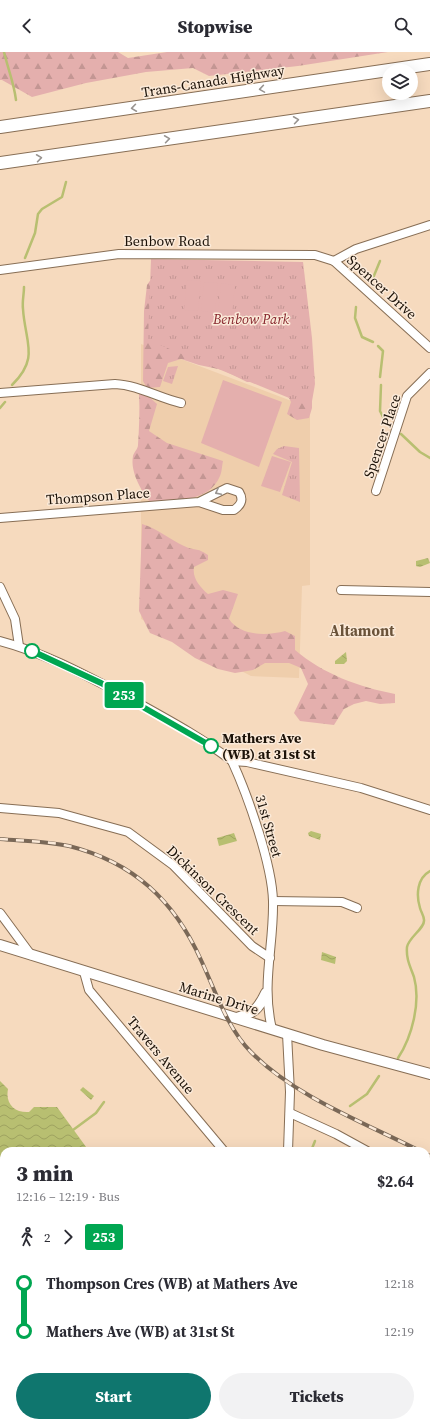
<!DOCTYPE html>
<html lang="en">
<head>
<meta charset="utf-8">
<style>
	body { margin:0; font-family:"Source Serif 4",serif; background:#f2f2f3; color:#2b2b33; height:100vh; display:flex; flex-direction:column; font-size:15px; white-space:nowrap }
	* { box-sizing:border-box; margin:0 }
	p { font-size:13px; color:#7c7c81 }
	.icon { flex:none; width:22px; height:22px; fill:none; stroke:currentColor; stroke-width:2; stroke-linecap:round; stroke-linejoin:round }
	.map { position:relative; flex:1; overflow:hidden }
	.panel { position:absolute; left:0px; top:1095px; width:430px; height:280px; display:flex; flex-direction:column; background:#fff; border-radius:12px 12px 0 0; box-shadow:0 4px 16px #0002 }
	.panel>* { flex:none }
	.badge { padding:0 8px; border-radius:3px; font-size:14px; line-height:26px }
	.tools { position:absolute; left:382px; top:12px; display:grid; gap:8px }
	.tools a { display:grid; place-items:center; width:36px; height:36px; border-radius:50%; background:#fff; box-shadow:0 4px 16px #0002; font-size:20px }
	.map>.badge { position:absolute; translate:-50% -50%; box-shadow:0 0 0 2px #fff }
	.legs { display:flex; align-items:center; gap:6px; height:44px; padding:0 16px; font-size:13px }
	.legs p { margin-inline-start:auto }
	.overview { display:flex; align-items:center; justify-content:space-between; height:68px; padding:0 16px }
	h1 { font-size:22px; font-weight:800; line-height:30px }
	.action { display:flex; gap:8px; margin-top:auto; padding:8px 16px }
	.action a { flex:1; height:46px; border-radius:24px; background:#0f766e; color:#fff; font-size:16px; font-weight:800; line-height:46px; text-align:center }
	.action a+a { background:#f2f2f3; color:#2b2b33 }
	ul { padding:0 16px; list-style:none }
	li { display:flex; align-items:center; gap:14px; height:48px; font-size:15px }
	li i { display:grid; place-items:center; width:6px; height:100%; margin:0 5px; background:currentColor }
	li i::after { content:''; width:10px; height:10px; margin:-5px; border:3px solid; border-radius:50%; background:#fff }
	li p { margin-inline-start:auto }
	li:first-child i { background:linear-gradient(#0000 50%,currentColor 0) }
	li:last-child i { background:linear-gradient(currentColor 50%,#0000 0) }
	header { display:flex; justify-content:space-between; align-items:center; height:52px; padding:0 16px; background:#fff; font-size:18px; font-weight:800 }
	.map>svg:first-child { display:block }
	.built { fill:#efceac }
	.forest { fill:url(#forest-firs) }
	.park { fill:url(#park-tufts) }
	.pitch { fill:#e4afad }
	.water { fill:url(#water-waves) }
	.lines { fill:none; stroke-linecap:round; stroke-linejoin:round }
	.stream { stroke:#b8bf71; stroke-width:2.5 }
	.minor-casing { stroke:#876e55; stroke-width:10 }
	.major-casing { stroke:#876e55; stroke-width:12 }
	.highway-casing { stroke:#876e55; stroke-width:14 }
	.minor { stroke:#fff; stroke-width:8 }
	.major { stroke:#fff; stroke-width:10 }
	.highway { stroke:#fff; stroke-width:12 }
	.rail-casing { stroke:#7a6857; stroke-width:4 }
	.rail { stroke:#fbead9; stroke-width:2.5; stroke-dasharray:8; stroke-linecap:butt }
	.oneway { stroke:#999490 }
	.line-1-casing { stroke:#fff; stroke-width:9 }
	.line-1 { stroke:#00a651; stroke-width:6 }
	.stop-1-dot { fill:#fff; stroke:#00a651; stroke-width:2 }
	.labels { text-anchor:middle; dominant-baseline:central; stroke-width:3; stroke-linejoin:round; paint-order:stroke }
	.street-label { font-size:14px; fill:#1c1208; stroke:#fbead9 }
	.park-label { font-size:14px; font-style:italic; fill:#87262d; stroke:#fbead9 }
	.stop-label { font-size:14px; font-weight:bold; fill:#1c1208; stroke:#fbead9; text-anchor:start }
	.neighbourhood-label { font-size:15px; font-weight:bold; fill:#6a533a; stroke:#fbead9 }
</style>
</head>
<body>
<header><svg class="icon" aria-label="back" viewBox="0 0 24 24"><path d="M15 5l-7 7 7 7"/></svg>Stopwise<svg class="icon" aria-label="search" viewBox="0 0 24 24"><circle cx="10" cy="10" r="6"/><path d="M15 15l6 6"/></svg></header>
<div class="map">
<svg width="430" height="1375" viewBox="0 0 430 1375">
	<defs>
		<pattern id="forest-firs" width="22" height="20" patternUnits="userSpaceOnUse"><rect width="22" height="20" fill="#e4afad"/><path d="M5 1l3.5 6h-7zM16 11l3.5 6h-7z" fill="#c39693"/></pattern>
		<pattern id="park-tufts" width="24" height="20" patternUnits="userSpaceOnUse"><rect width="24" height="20" fill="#e4afad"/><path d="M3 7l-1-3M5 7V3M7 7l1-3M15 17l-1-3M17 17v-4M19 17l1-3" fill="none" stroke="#c39693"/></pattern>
		<pattern id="water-waves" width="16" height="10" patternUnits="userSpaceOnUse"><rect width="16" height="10" fill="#b8bf71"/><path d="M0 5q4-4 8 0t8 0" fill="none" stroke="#9ea360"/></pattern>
	</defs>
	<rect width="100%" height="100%" fill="#f6dabe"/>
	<!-- built -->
	<path class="built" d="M 141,292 L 310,356 L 310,533 L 302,534 L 299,626 L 251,624 L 141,567 Z"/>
	<!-- forest -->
	<g class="forest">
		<path d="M 0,0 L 118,0 L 128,6 L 167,0 L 388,0 L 298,14 L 209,24 L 193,16 L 146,20 L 86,31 L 32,45 L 2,28 L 0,28 Z"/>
		<path d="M 154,223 L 312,335 L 312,356 L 309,366 L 297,368 L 287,362 L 291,350 L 283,334 L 260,330 L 247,330 L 223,318 L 199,313 L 181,307 L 168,311 L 160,335 L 147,336 L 143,329 L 144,259 L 147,233 Z"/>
		<path d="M 139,342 L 148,344 L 157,352 L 149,379 L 167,391 L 223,409 C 222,413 222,420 220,424 C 209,451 174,448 150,450 C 141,438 130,420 133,404 C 134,400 138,397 138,393 C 139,376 140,359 139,342 Z"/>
		<path d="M 142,472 C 158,477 169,487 184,494 C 194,499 197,495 208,503 L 208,508 L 194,515 C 192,526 200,535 208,542 L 223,538 L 238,542 L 229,567 C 240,584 267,584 285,579 L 295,584 L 295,598 C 323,622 359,635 395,642 L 395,651 L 380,652 L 366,649 L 354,652 L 344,657 L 334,673 L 300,669 L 294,661 L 308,632 L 301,616 L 289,611 L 265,611 L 253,618 L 235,621 L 218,617 L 195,606 L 172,590 L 150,581 L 139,559 Z"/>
	</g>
	<!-- park -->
	<g class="park">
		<path d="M 151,207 L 303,210 L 312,286 L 315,332 L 311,355 L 148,288 Z"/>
		<path d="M 178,314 L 172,332 L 163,329 L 168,315 Z"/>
		<path d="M 284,394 L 299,396 L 300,450 L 282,443 L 292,410 L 273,402 L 277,397 Z"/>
	</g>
	<!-- pitch -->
	<g class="pitch">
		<path d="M 187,228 L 201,229 L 198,259 L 184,258 Z"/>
		<path d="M 204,230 L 218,231 L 215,261 L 201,259 Z"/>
		<path d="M 221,231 L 235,233 L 232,263 L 218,261 Z"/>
		<path d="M 223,328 L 282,350 L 259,415 L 201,391 Z"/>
		<path d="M 272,404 L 291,410 L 280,440 L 261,434 Z"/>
	</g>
	<!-- water -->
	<g class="water">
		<path d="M 428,506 L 430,511 L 420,515 L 416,514 L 416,509 Z"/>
		<path d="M 346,600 L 347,609 L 344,612 L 335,612 L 335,609 Z"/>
		<path d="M 311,779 L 321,782 L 320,788 L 309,784 L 308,781 Z"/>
		<path d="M 234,781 L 237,789 L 219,794 L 217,786 Z"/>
		<path d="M 322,900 L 336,905 L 335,912 L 321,908 Z"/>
		<path d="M 0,1029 L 8,1037 C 5,1052 15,1061 29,1060 L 34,1055 L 57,1055 L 89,1099 L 4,1099 L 4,1371 L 426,1371 L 426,1250 L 430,1251 L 430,1375 L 0,1375 Z"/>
		<path d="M 83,1035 L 94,1044 L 91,1048 L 80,1038 Z"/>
	</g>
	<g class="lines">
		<!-- stream -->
		<g class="stream">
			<path d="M 4,0 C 8,17 14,31 16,48"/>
			<path d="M 25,206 L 35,181 L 38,162 L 42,157 L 62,145 L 66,130"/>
			<path d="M 373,226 L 380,209"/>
			<path d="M 356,255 L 355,266 L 362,285 L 373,290"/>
			<path d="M 378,294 L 383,299 L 380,325"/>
			<path d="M 12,333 C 40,306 25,290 23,257 C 22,249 24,243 24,235"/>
			<path d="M 381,333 L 380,359 L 384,367"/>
			<path d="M 0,356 L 5,350"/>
			<path d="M 401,382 L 420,400 L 430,406"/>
			<path d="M 398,1006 C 412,985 421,950 414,925 C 410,914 406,907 407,895 C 409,885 425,876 424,868 C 424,864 421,860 420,856 C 416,843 417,826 430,819"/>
			<path d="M 350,1054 L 367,1042 L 379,1024"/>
			<path d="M 73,1078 L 96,1061 L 104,1050"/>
			<path d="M 311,1099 L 315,1089"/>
		</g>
		<defs>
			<g id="minor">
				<path d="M 334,209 L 356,197 L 430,173"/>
				<path d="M 0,218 L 119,202 L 315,203 L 334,209 L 430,296"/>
				<path d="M 0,341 L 115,332 C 138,333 159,346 181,351"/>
				<path d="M 376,439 L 407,344 L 430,321"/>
				<path d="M 0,466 L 199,450 L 223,458 L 234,458 C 241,453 244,448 239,440 L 227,436 L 199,450"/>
				<path d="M 0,535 L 15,567 L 19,594"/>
				<path d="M 341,538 L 430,540"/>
				<path d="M 0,589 C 46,601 89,625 131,647 C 165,666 201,685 232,709 L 247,710 L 361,736 L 430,758"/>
				<path d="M 232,709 C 248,744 272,812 273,849 C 274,894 261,932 272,977"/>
				<path d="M 0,756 L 59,761 L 128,780 L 173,813 L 252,894 L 270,906"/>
				<path d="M 273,849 L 342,850 L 357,856"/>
				<path d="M 0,861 L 31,903"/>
				<path d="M 84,920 L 89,938 L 224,1099"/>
				<path d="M 287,982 L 290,1040 L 288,1099"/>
				<path d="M 290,1061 L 336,1082 L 367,1099"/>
				<path d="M 426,1143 L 430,1146"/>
			</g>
			<g id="major">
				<path d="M 0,893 L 323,993 L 430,1022"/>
				<path d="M 237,966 C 254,960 258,958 266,941"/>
			</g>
			<g id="highway">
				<path d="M 0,75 L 430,12"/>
				<path d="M 0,111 L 430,49"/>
			</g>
		</defs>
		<!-- minor casing -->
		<use href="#minor" class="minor-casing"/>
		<!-- major casing -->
		<use href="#major" class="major-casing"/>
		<!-- highway casing -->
		<use href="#highway" class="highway-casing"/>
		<!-- minor -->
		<use href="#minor" class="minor"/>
		<!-- major -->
		<use href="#major" class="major"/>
		<!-- highway -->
		<use href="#highway" class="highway"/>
		<defs>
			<g id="rail">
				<path d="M 0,787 C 23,789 47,789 69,794 C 133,810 174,848 201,908 C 215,938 227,976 251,1000 C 294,1044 365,1071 420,1099"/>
				<path d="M 426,1102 L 430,1104"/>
			</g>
		</defs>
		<!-- rail casing -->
		<use href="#rail" class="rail-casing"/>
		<!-- rail -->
		<use href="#rail" class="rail"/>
	</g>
	<!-- one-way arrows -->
	<defs><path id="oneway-chevron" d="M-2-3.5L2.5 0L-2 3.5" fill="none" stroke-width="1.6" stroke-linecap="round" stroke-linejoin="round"/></defs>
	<g class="oneway">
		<use href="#oneway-chevron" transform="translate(262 37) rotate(171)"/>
		<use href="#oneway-chevron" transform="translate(134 56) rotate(172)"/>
		<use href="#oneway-chevron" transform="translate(296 68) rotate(-8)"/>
		<use href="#oneway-chevron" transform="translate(167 87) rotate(-8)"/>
		<use href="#oneway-chevron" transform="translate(39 106) rotate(-8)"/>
		<use href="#oneway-chevron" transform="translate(218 440) rotate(153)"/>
	</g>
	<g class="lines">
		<defs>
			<path id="line-1" d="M 32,599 L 101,631 L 211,694"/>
		</defs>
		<!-- line-1 casing -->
		<use href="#line-1" class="line-1-casing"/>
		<!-- line-1 -->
		<use href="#line-1" class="line-1"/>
	</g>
	<!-- markers -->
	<g class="stop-1-dot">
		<circle cx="32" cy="599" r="7"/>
		<circle cx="211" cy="694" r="7"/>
	</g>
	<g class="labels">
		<!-- street labels -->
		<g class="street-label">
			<text transform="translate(213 29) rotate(-9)">Trans-Canada Highway</text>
			<text x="167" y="189">Benbow Road</text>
			<text transform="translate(382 235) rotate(42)">Spencer Drive</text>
			<text transform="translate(382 384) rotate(-71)">Spencer Place</text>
			<text transform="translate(98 444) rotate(-4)">Thompson Place</text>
			<text transform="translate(269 774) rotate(74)">31st Street</text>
			<text transform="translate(213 838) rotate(44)">Dickinson Crescent</text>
			<text transform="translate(219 946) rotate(17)">Marine Drive</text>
			<text transform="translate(161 1003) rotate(50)">Travers Avenue</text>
		</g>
		<!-- park labels -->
		<g class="park-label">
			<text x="251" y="267">Benbow Park</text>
		</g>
		<!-- stop labels -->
		<g class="stop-label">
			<text x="222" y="686">Mathers Ave<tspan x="222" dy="16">(WB) at 31st St</tspan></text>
		</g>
		<!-- neighbourhood labels -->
		<g class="neighbourhood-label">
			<text x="362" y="578">Altamont</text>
		</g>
	</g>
</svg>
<div class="tools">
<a><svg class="icon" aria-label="layers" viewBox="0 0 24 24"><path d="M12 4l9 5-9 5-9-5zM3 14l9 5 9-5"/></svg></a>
</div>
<b class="badge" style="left:124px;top:643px;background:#00a651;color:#fff">253</b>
<section class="panel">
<div class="overview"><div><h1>3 min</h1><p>12:16 – 12:19 · Bus</p></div><b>$2.64</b></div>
<div class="legs"><svg class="icon" aria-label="walk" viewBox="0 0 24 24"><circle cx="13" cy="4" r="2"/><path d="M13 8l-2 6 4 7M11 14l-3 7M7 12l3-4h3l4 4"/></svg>2<svg class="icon" aria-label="forward" viewBox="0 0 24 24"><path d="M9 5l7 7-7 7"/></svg><b class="badge" style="background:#00a651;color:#fff">253</b></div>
<ul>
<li><i style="color:#00a651"></i><b>Thompson Cres (WB) at Mathers Ave</b><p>12:18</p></li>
<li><i style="color:#00a651"></i><b>Mathers Ave (WB) at 31st St</b><p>12:19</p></li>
</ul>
<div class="action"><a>Start</a><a>Tickets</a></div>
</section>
</div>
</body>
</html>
